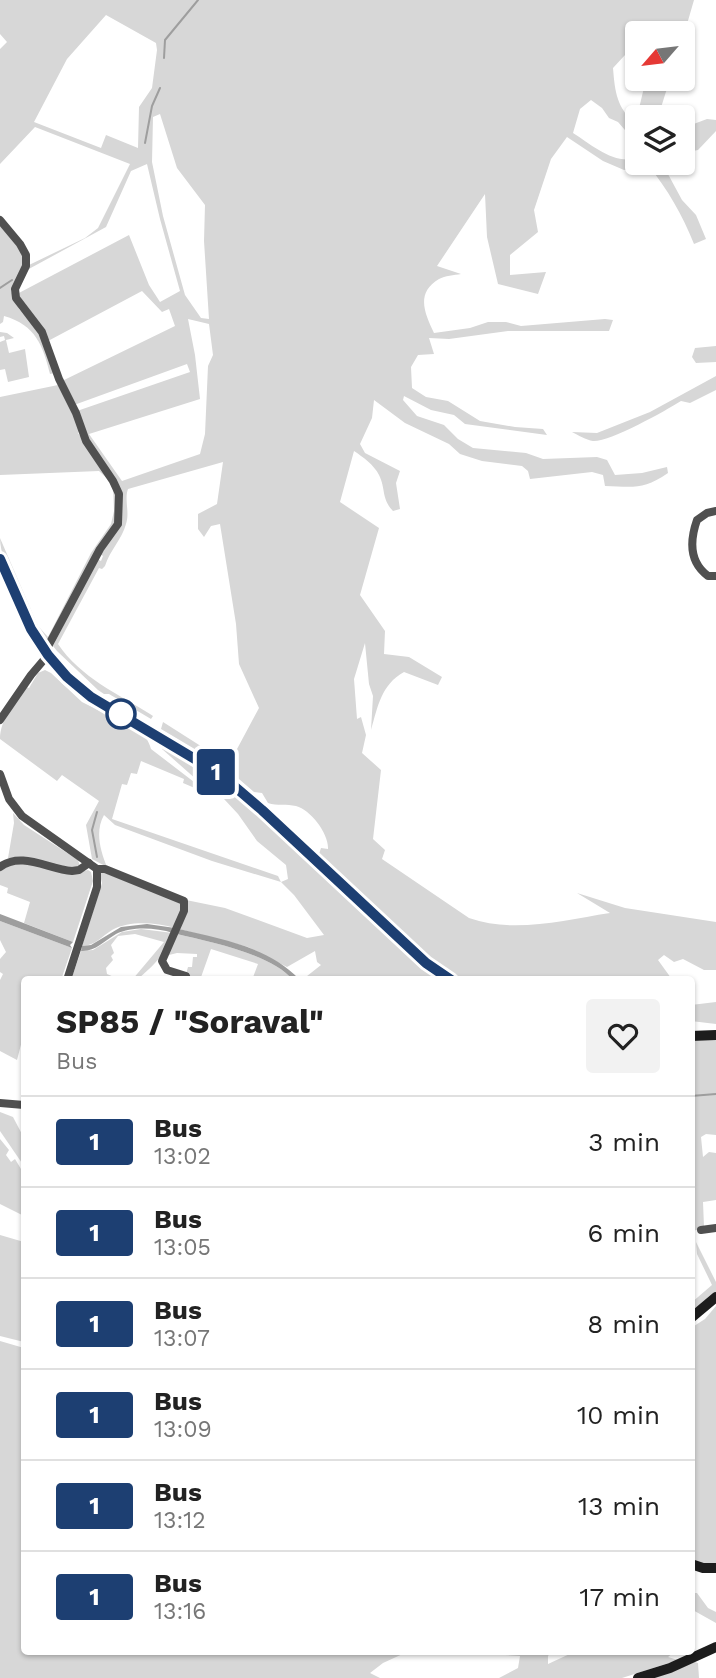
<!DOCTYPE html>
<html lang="it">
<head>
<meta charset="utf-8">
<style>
	body { margin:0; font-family:"Work Sans",sans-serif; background:#f2f2f2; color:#222; height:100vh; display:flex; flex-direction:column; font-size:26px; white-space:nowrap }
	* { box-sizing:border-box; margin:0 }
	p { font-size:23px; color:#767676 }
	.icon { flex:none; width:38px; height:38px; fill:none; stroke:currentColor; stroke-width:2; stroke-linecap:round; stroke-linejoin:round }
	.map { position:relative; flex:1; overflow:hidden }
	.drawer { position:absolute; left:21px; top:976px; width:674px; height:679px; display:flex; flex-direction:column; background:#fff; border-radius:7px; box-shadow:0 2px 5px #0004 }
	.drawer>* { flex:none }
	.badge { padding:0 14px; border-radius:5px; font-size:24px; line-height:46px }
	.needle { width:46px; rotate:242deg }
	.controls { position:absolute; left:625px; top:21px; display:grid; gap:14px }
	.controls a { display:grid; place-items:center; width:70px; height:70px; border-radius:7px; background:#fff; box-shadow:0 2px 5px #0004; font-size:35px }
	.map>.badge { position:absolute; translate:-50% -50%; box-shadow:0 0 0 4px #fff }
	.round { display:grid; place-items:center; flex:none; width:74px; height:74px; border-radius:7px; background:#f2f2f2 }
	.summary { display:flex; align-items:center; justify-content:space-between; height:119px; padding:0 35px }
	h1 { font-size:33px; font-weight:700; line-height:52px }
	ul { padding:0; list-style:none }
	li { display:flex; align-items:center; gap:21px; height:91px; padding:0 35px; border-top:2px solid #e0e0e0 }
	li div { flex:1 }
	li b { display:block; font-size:26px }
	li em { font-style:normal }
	li .badge { min-width:77px; font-weight:700; text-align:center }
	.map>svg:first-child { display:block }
	.green { fill:#d7d7d7; fill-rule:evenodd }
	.water { fill:#9e9e9e }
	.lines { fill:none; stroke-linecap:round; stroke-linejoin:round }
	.stream { stroke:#9e9e9e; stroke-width:2 }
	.street { stroke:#505050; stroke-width:8 }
	.secondary { stroke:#1d1d1d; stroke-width:10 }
	.line-casing { stroke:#fff; stroke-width:16 }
	.line { stroke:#1d3f72; stroke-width:10 }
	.stop-dot { fill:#fff; stroke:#1d3f72; stroke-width:3.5 }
</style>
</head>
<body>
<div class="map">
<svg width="716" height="1678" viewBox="0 0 716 1678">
	<rect width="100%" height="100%" fill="#fff"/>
	<!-- green -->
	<g class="green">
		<path d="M 0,0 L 694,0 L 683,38 L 682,33 L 637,33 L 637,42 L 613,68 C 615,93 617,107 635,124 L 637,119 L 637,144 L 618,122 L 609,118 L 602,108 L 591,100 L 580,109 L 573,133 C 592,145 614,165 637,158 L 637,163 L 662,163 L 682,200 L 696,215 L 706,239 L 694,244 C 682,214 668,190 648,165 L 624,170 L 603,161 L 567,137 L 551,159 L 534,210 L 538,232 L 510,255 L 510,275 L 546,272 L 538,294 L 498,284 L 487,237 L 485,194 L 437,266 L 461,274 C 454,275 445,276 439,279 C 415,293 425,314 434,333 L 470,328 L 488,322 L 506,322 L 521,326 L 605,319 L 613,320 L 609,331 L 508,331 L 449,339 L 429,338 L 434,354 L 418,355 L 411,367 L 412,388 L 426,397 L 448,401 L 480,421 L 515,427 L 543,429 L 547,435 L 465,424 L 454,415 L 431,410 L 404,396 L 403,400 L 417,416 L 444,425 L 458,439 L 473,448 L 526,453 L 543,459 L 597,457 L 607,460 L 615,475 L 642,473 L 667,467 L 668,473 C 643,490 634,487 605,486 L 603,475 L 592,472 L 530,479 L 528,471 L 522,466 L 482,461 L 460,454 L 449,444 L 405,423 L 374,400 L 372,418 L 360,444 L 365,453 L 400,471 L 396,483 L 400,509 L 393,511 C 381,498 386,489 379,475 C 374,465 363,457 354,451 L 340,502 L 379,528 L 360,595 L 385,631 L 384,654 L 409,657 L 442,677 L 438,685 L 404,672 C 381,685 378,706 371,730 L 373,696 L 369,684 L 365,643 L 354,679 L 357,719 L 361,717 L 366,735 L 362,753 L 381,770 L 373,839 L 385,850 L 382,859 L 469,918 C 514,934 564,920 610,913 L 577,893 L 625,908 L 716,922 L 716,970 L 704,970 L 683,959 L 674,962 L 664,955 L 658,960 L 671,978 L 664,980 L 463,980 L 449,975 L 428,960 L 319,854 L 321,848 L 328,849 C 329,834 311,810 296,806 C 287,804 277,806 268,803 L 262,793 L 254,792 L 225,767 L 161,729 L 163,722 L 229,764 L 259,708 L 239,664 L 236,624 L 220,524 L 211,526 L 204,537 L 198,529 L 198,514 L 217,504 L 223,462 L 128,489 C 124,500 130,512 126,524 C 122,539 110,550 105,566 L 102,569 L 99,568 L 58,644 C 80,677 118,694 150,714 L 153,716 L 151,719 L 109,694 L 104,694 L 98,690 L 57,651 L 53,646 L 97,559 L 101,561 L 103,556 L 100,554 L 112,536 L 122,494 L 85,434 L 77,411 L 190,372 L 187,364 L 74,405 L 62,381 L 175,326 L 169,309 L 162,312 L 142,291 L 48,341 L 17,294 L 129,235 L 149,285 L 160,302 L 180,291 L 160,219 L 147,164 L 131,171 L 106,227 L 27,270 L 29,265 L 85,238 L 98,228 L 130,164 L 35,127 L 0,164 L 0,49 L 7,42 L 0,34 ZM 106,15 L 156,43 L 157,50 L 152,88 L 139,107 L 138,148 L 106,135 L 101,148 L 34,122 L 67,59 ZM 160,114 L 177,168 L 205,205 L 204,241 L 209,319 L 201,318 L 185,295 L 163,216 L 152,162 L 153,117 ZM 188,319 L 209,324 L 213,355 L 208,366 L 205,434 L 200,454 L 122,481 L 89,434 L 200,399 L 195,355 Z"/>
		<path d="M 646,79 L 670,79 L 658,117 L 637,117 Z"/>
		<path d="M 707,119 L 716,120 L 716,131 L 698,150 L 683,153 L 683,128 Z"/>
		<path d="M 0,222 L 20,247 L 24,264 L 11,291 L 19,309 L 41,335 L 55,373 L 50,374 C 43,346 36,325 4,316 L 3,322 L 0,324 Z"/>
		<path d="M 0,332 L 7,333 L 14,338 L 6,340 L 9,353 L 25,349 L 29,377 L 8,382 L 5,369 L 0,370 L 0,342 L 5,340 L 4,336 L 0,337 Z"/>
		<path d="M 716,346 L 716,362 L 696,363 L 692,357 L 695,348 Z"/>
		<path d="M 716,376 L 716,390 L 690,403 L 681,401 C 665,411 610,442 593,441 C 586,440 578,435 572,432 L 597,433 L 650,412 Z"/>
		<path d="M 58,385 L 75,416 L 80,431 L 78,433 L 113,483 L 117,496 L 118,520 L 47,643 L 45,644 C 30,620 0,565 0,538 L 38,626 L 48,637 L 91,553 L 111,524 L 114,511 L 113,484 L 99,471 L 0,475 L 0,397 Z"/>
		<path d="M 45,670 L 51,673 L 82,702 L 110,716 L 112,714 C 127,723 147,731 151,749 L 211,795 L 183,783 L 184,779 L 141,761 L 137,774 L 131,773 L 127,785 L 122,784 L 112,819 L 278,876 L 281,882 L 288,879 L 286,865 L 257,841 L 238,814 L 224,799 L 197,780 L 162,749 L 163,745 L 166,746 L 225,782 L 445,980 L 302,980 L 321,965 L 317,962 L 315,951 L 287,967 L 248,947 L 179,929 L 186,900 L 225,908 L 307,938 L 324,935 L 294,895 L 281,882 L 212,861 L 115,825 L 104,815 C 95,831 100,850 107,867 L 92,859 L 86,825 L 99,801 L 62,775 L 57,781 L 0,739 C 0,719 15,703 26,687 L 29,688 L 38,673 Z"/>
		<path d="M 13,813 L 24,825 L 78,860 L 80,866 L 78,868 L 8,858 L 14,823 Z"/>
		<path d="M 18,862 L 73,874 L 88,870 L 91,872 L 93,881 L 73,942 L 24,923 L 30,902 L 7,893 L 8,888 L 0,885 L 0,871 Z"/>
		<path d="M 102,872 L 179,900 L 182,910 L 175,928 C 156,923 131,920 112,930 C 102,936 95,946 82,946 L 102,883 L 100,875 Z"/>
		<path d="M 0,921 L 72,948 L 61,980 L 24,980 L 24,1033 L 17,1060 L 0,1051 L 0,980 L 3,974 L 0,972 L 0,959 L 6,952 L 0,940 Z"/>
		<path d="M 141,929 L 173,933 L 167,939 C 166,956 149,969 137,980 L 132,980 L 164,942 L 135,934 L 118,936 L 111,945 L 114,953 L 111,956 L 113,960 L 106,968 L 107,974 L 121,980 L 71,980 L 81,951 L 93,950 L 122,932 Z"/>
		<path d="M 177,934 C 210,942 272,954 293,980 L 252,980 L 258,964 L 211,949 L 200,980 L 189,980 L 186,974 L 188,967 L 192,967 L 193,957 L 197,957 L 197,954 L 177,953 L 165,956 Z"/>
		<path d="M 716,1002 L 716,1024 L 691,1021 L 691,1005 Z"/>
		<path d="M 716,1039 L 716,1135 L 706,1134 L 701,1137 L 703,1157 L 709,1152 L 716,1153 L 716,1200 L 703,1202 L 704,1227 L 691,1232 L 691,1040 Z"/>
		<path d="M 0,1112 L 13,1117 L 24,1138 L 24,1166 L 0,1131 Z"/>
		<path d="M 0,1139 L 9,1150 L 6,1155 L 11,1162 L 15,1159 L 24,1174 L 24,1216 L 0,1204 Z"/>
		<path d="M 0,1235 L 24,1242 L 24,1342 L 0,1336 Z"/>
		<path d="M 696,1242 L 716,1282 L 716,1292 L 691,1314 L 691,1303 L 712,1285 L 697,1254 Z"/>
		<path d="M 716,1306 L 716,1563 L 700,1563 L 691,1561 L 691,1328 L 705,1319 Z"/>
		<path d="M 0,1341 L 24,1348 L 24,1652 L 407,1652 L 383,1663 L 370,1673 L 380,1678 L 0,1678 Z"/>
		<path d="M 691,1593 L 697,1593 L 708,1608 L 716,1612 L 716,1623 L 691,1609 Z"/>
		<path d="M 499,1652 L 551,1652 L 548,1656 L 548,1664 L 574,1652 L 674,1652 L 668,1657 L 678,1660 L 622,1678 L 499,1678 L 518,1668 L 520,1656 L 505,1655 Z"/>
		<path d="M 695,1662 L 698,1663 L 699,1678 L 649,1678 Z"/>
	</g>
	<!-- water -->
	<g class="water">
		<path d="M 0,914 L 73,942 L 70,945 L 72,948 L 0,921 Z"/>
		<path d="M 147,924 L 175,928 L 173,933 C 156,928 133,926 116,934 C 104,941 95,952 81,951 L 82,946 L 91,945 L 121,927 Z"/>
		<path d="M 179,929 C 222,939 269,947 300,980 L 293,980 C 272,954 210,942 177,934 Z"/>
	</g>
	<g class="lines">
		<!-- stream -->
		<g class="stream">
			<path d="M 164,58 L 165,40 L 198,0"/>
			<path d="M 145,143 L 152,106 L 160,88"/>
			<path d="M 0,288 L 12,280"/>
			<path d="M 97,812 L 92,830 L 97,857"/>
			<path d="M 691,1096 L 716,1094"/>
		</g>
		<!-- street -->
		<g class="street">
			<path d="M 0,220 L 20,244 L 26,255 L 26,266 L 15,289 L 16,298 L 42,332 L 59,379 L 76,413 L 86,441 L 113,481 L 119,494 L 118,524 L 100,549 L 45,652"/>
			<path d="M 716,511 L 707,513 L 697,520 C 690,540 689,562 708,576 L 716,576"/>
			<path d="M 0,720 L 31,675 L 48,655"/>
			<path d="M 0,774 L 9,799 L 22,816 L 97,869 L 97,887 L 67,980"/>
			<path d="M 0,867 C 21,851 48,869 72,871 L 79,870 L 89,863"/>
			<path d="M 97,869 L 105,869 L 184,901 L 184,911 L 162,961 L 167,970 L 186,976 L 187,980"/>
			<path d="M 0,1103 L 24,1105"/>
			<path d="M 701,1230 L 716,1228"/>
		</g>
		<!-- secondary -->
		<g class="secondary">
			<path d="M 0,559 C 14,591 25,627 47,655 C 94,713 169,733 226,779 C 296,836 359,902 426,963 L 451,980"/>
			<path d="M 691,1036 L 716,1035"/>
			<path d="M 691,1318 L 716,1297"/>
			<path d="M 691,1564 L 703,1568 L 716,1568"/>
			<path d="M 638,1678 L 670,1668 L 716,1647"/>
		</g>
	</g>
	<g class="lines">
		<defs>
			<path id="line" d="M 0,559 L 31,629 L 48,655 L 67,677 L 91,697 L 220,774 L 262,810 L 426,963 L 451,980"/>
		</defs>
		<!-- line casing -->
		<use href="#line" class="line-casing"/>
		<!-- line -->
		<use href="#line" class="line"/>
	</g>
	<!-- markers -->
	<circle class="stop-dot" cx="121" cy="714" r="14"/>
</svg>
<div class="controls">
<a><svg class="needle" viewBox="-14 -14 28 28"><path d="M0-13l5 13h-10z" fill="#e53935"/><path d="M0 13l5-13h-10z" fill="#767676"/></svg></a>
<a><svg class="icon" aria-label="layers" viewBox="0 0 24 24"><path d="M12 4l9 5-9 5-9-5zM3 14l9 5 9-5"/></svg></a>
</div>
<b class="badge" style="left:216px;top:772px;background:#1d3f72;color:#fff">1</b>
<section class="drawer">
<div class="summary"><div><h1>SP85 / &quot;Soraval&quot;</h1><p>Bus</p></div><a class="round"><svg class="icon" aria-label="heart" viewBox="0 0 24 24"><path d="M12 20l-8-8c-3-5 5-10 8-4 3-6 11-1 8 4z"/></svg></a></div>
<ul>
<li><span class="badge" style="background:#1d3f72;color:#fff">1</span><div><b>Bus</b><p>13:02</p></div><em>3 min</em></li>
<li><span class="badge" style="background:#1d3f72;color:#fff">1</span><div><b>Bus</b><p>13:05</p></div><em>6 min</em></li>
<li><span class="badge" style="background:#1d3f72;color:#fff">1</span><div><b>Bus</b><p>13:07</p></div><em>8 min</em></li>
<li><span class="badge" style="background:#1d3f72;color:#fff">1</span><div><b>Bus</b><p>13:09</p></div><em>10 min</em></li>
<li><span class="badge" style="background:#1d3f72;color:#fff">1</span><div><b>Bus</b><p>13:12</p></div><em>13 min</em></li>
<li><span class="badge" style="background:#1d3f72;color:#fff">1</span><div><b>Bus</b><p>13:16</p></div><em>17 min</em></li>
</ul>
</section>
</div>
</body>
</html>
